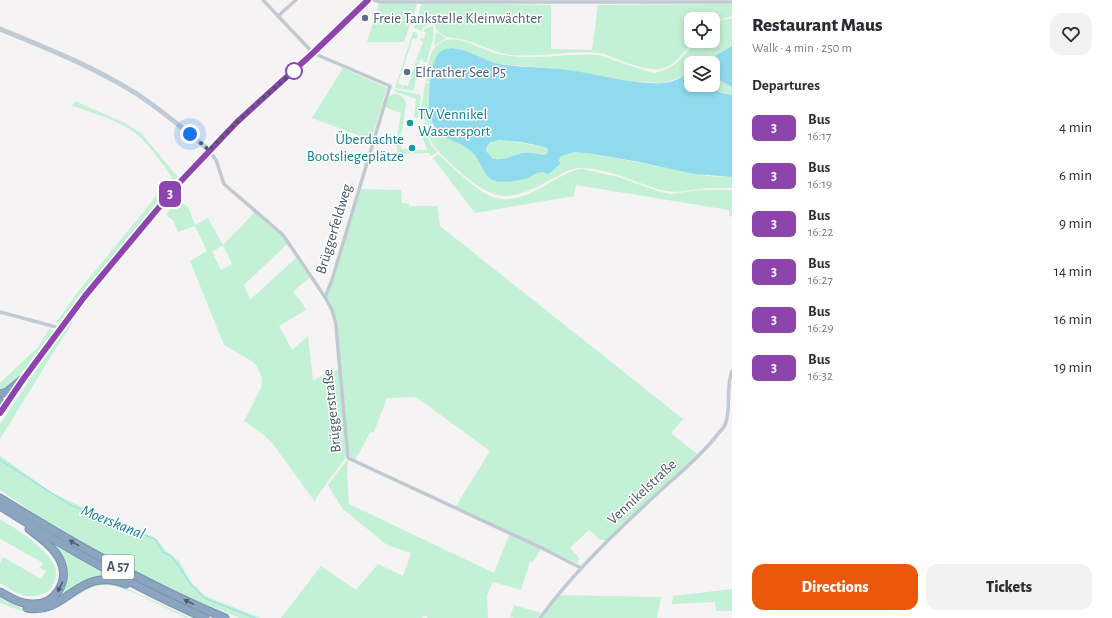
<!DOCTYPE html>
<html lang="en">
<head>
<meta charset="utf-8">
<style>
	body { margin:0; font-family:"Alegreya Sans",sans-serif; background:#f2f2f3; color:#2b2b33; height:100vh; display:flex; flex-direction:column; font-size:15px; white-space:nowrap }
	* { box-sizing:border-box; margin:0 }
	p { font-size:13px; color:#7c7c81 }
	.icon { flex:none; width:22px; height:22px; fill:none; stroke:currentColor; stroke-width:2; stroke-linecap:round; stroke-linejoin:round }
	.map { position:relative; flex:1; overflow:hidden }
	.drawer { display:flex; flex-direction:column; background:#fff; width:380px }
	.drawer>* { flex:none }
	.badge { padding:0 8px; border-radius:6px; font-size:14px; line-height:26px }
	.fabs { position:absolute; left:684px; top:12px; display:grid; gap:8px }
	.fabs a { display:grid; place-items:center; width:36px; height:36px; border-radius:8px; background:#fff; box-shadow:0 2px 6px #0003; font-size:20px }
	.you { position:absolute; width:20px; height:20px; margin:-10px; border:3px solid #fff; border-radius:50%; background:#1a73e8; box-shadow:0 0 0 6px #1a73e833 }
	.map>.badge { position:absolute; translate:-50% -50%; box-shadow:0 0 0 2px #fff }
	h2 { padding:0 20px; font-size:15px; line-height:36px }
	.round { display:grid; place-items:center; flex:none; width:42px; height:42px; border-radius:12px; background:#f2f2f3 }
	.summary { display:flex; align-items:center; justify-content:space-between; height:68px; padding:0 20px }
	h1 { font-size:19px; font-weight:800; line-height:30px }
	.cta { display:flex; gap:8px; margin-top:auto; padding:8px 20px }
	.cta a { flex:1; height:46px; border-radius:12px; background:#ea580c; color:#fff; font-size:16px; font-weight:800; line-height:46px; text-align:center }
	.cta a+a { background:#f2f2f3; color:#2b2b33 }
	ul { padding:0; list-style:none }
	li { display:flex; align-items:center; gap:12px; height:48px; padding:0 20px }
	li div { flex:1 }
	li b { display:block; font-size:15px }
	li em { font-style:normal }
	li .badge { min-width:44px; font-weight:700; text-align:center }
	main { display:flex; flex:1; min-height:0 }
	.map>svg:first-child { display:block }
	.green { fill:#c3f1d5; fill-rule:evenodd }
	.water { fill:#90daee; fill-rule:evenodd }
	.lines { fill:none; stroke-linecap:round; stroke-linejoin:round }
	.stream { stroke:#90daee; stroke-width:1 }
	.motorway-casing { stroke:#7690ad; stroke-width:9 }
	.minor { stroke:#c1cad2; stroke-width:3.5 }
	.secondary { stroke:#c1cbd6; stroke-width:5 }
	.motorway { stroke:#8ba5c1; stroke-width:7 }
	.oneway { fill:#505e6b }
	.line-casing { stroke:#fff; stroke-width:9 }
	.line { stroke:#8e44ad; stroke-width:6 }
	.walk { stroke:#4a5661; stroke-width:4; stroke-dasharray:0 7.2 }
	.service-dot { fill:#5c6f8a; stroke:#fff; stroke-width:1.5 }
	.stop-dot { fill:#fff; stroke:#8e44ad; stroke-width:2 }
	.culture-dot { fill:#0f9aa8; stroke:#fff; stroke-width:1.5 }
	.labels { text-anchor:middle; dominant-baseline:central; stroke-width:3; stroke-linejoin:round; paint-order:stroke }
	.shield { fill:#fff; stroke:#808990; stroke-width:1 }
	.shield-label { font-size:14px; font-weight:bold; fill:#4a5661 }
	.service-label { font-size:15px; fill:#4e5e75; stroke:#fff; text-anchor:start }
	.culture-label { font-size:15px; fill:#0d838f; stroke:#fff; text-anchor:start }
	.street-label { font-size:15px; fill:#4a5661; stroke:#fff }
	.water-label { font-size:16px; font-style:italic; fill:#0c7c9b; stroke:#fff }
</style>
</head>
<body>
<main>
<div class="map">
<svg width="732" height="618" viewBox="0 0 732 618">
	<rect width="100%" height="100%" fill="#f5f3f3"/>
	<!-- green -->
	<g class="green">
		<path d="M 379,3 L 417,4 L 404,42 L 367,42 Z"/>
		<path d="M 422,3 L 551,5 L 551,49 L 592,50 L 598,5 L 732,4 L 732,16 L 713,22 L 713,19 L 691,19 L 691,41 L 693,41 C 683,53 675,67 659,69 C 649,71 624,62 614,58 C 610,57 606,53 600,53 C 572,49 539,58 512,55 C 495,53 481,44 465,40 C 454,37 438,39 435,25 C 429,24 425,25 421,31 L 415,28 L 414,27 Z"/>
		<path d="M 732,18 L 732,47 L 729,47 L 702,63 L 691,63 L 691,71 L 682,77 L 664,83 L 633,82 L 569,70 L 498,64 L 455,48 L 434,64 L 430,82 L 426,81 C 428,68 428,48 443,41 C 462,34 481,51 498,54 C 531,61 565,53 598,55 C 605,56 612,60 619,62 C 630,66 642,69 653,73 C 677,69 681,57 696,41 L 713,41 L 713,25 L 718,21 Z"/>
		<path d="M 433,26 C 436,39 429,49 427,62 L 423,62 L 423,59 L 419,61 L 416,60 L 423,42 L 420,40 L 421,38 L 424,39 L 426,33 L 423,31 L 426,28 Z"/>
		<path d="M 413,32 L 416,32 L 418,36 L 417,39 L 413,38 L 398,83 L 402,85 L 401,89 L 395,88 Z"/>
		<path d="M 436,32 L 446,38 L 434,46 Z"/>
		<path d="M 416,61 L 419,62 L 414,89 L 412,91 L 402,89 L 403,85 L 408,86 Z"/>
		<path d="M 343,68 L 387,88 L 371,140 L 312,118 Z"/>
		<path d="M 717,80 L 732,87 L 732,95 C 723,93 717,94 713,84 Z"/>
		<path d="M 425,83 L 430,83 C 427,97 429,111 433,124 L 429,125 L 425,124 L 423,113 L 421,112 Z"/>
		<path d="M 394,89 L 421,95 L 418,118 L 414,117 L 416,99 L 396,92 Z"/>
		<path d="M 396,94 C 402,96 405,98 406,105 L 402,131 L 401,132 L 401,149 L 427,150 L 421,132 L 418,131 L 418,128 L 424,129 L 431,145 L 437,152 L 431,156 L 429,153 L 398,154 C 395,141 399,126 401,113 L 385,107 C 387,99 387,95 396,94 Z"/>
		<path d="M 75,101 L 125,123 L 141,133 L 178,177 L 88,287 L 59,324 L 56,323 L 77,293 L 172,177 C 162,163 151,148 139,136 C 122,121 93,113 72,106 Z"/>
		<path d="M 431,127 L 434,127 C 445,142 461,141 473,153 C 478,158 481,166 485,172 L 526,179 L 539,171 L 544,172 L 559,160 L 561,156 L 575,152 L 593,154 L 705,175 L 707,177 L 707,176 L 732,177 L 732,188 L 708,188 L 675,192 L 661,190 C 634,182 608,168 579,168 C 571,168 561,174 554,178 C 511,201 498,205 459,171 C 446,159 430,146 426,129 Z"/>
		<path d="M 494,140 L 510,141 L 545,147 L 548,149 L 548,152 L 545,155 C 537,154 529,152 522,153 C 510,156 507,160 493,159 L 486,151 L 487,146 Z"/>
		<path d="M 438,154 C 442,157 447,162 451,166 C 463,177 476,189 490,196 C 515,207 541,187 562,176 C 568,173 575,169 582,169 L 618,177 L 660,192 L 671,194 L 700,190 L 732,190 L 732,217 L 729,216 L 729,210 L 576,185 L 574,196 L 475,213 L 433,158 Z"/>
		<path d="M 361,189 L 401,190 L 402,203 L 409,204 L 409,206 L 437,206 L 440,226 L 683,419 L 671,433 L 697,454 L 606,540 L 600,540 L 589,530 L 570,548 L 580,559 L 577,563 L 456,506 L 490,451 L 416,397 L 387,398 L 374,432 L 370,433 L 355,460 L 351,457 L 348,450 L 337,324 L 327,297 Z"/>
		<path d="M 178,199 L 188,207 L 195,225 L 208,218 L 223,245 L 255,212 L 285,239 L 287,244 L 244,285 L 250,300 L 296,258 L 310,277 L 293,292 L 303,304 L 306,310 L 279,326 L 292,350 L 308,336 L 313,380 L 339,369 L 346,455 L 344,460 L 316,498 L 315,502 L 273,444 L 263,434 L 244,421 L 261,388 L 262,379 L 259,371 L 256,365 L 250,360 L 224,345 L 190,261 L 207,251 L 195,226 L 178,232 L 173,220 L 166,215 ZM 223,245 L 232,264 L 221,270 L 212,252 Z"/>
		<path d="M 71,321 L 73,322 L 63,337 L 0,439 L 0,424 L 63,330 Z"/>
		<path d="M 49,329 L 54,330 C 39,351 23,379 0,391 L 0,383 L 38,347 Z"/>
		<path d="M 0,456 L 53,493 L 92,512 L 157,539 L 166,551 L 179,561 L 190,581 L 205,596 L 261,618 L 240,618 L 192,599 L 130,569 L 39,517 L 0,490 Z"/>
		<path d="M 346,461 L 348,461 L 347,475 L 349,504 L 494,573 L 509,535 L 541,549 L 533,562 L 530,561 L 521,590 L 493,582 L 487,595 L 488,618 L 428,618 L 424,615 L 422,618 L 281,618 L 321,566 L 356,590 L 378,564 L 403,576 L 411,553 L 387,545 L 342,508 L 328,485 Z"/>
		<path d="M 0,519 C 18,531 46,546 55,567 C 57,573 56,579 53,585 C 51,589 47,593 42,594 C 26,601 13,591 0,583 L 0,563 L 3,557 L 41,579 L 46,571 L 40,568 L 43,563 L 1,539 L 0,539 Z"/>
		<path d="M 44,538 L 114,578 L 105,578 L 54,603 L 53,599 L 65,571 Z"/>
		<path d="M 105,582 L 122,586 L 190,618 L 186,618 C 167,609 123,584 104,585 C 94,585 86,590 78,595 C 44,617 38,618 0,603 L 0,598 L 25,610 L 40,612 L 89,586 Z"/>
		<path d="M 732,589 L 732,611 L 716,611 L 715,602 L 672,604 L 673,596 Z"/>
		<path d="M 559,595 L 661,597 L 657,618 L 541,618 Z"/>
		<path d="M 514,605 L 541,613 L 537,618 L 515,618 L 510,617 Z"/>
	</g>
	<!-- water -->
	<path class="water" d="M 730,47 L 732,47 L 732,87 L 719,80 L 714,82 L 713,84 C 716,94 723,93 732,95 L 732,177 L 695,174 L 639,162 L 593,154 L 575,152 L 561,156 L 559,160 L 560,164 L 550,173 L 546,174 L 544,172 C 536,171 532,177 525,179 C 517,181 504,183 495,181 C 483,177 481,161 473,153 C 455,136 437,144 430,115 C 427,102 430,63 439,53 C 441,51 445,49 447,49 C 461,45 484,61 499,64 C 521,68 545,67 568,70 C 595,73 621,82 649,83 C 653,83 659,84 664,83 C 674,82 683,77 691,71 L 691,85 L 713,85 L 713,63 L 702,63 ZM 499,140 L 521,142 L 545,147 L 548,149 L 548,152 L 545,155 C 537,154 529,152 522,153 C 510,156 507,160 493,159 L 486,151 L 487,146 L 491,142 Z"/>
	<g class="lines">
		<!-- stream -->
		<path class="stream" d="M 0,460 L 70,505 L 155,539 L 163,552 L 171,556 L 178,565 L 190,583 L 204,598 L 255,618"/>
		<defs>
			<g id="motorway">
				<path d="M 0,394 L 7,392 L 24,378"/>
				<path d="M 0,402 L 4,407"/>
				<path d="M 0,498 C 72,543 146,585 225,618"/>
				<path d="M 0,506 C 66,548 134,587 205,618"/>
				<path d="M 0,592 C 11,598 22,605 34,604 C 56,604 69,581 61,562 C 55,548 41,538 29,529"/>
				<path d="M 27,608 C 67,616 77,565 126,584"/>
			</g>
		</defs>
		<!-- motorway casing -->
		<use href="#motorway" class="motorway-casing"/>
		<!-- minor -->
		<g class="minor">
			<path d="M 263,0 L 313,53 L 390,86 L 332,280 L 325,297"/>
			<path d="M 374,0 L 381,2 L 732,2"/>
			<path d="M 278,16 L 296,0"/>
			<path d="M 209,150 L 216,160 L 224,184 L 283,235 L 325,297 L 332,310 L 336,324 L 337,338 L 348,458 L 544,549 L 581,568"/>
			<path d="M 0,312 L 56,327 L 60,330"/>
			<path d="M 540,618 C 575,570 618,530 661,490 C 679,474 698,458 714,439 C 717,434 722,430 725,425 C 732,407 725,388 732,371"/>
		</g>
		<!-- secondary -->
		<g class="secondary">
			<path d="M 0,29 C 47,48 94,67 137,94 C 163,111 186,131 209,150"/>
			<path d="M 0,413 L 24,378 L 85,296 L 181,181 L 237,122 L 313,53 L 368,0"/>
		</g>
		<!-- motorway -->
		<use href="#motorway" class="motorway"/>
	</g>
	<!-- one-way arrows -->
	<defs><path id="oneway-solid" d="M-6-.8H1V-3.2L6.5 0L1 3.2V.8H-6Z"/></defs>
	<g class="oneway">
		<use href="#oneway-solid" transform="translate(74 543) rotate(-151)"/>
		<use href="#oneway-solid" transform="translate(60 587) rotate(116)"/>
		<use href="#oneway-solid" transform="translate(189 602) rotate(-154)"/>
	</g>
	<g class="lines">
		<defs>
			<path id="line" d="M 0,413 L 24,378 L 85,296 L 181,181 L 237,122 L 313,53 L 368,0"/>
		</defs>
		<!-- line casing -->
		<use href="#line" class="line-casing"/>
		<!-- line -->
		<use href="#line" class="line"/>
		<!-- walk -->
		<path class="walk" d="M 190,134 L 209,150 L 255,105 L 294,71"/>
	</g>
	<!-- markers -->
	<g class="service-dot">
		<circle cx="365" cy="18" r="4"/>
		<circle cx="407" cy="72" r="4"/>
	</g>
	<circle class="stop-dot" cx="294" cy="71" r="8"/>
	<g class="culture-dot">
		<circle cx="410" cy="123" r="4"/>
		<circle cx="412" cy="148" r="4"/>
	</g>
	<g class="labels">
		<!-- shield labels -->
		<rect class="shield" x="102" y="555" width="32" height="24" rx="3"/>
		<g class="shield-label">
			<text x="118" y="567">A 57</text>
		</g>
		<!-- service labels -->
		<g class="service-label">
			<text x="373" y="18">Freie Tankstelle Kleinwächter</text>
			<text x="415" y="72">Elfrather See P5</text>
		</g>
		<!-- culture labels -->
		<g class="culture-label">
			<text x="418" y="114">TV Vennikel<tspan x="418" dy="17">Wassersport</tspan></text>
			<text x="404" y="139" text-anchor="end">Überdachte<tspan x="404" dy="17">Bootsliegeplätze</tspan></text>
		</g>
		<!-- street labels -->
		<g class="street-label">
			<text transform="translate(334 229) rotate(-73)">Brüggerfeldweg</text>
			<text transform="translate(332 411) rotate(-96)">Brüggerstraße</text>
			<text transform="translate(642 492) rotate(-43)">Vennikelstraße</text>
		</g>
		<!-- water labels -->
		<g class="water-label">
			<text transform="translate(113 522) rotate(22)">Moerskanal</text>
		</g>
	</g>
</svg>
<div class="fabs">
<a><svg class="icon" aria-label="locate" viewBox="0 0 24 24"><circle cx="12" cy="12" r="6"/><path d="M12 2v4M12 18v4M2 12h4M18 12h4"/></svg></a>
<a><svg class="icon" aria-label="layers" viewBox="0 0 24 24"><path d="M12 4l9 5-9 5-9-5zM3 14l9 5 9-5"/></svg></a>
</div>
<div class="you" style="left:190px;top:134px"></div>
<b class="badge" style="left:170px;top:194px;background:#8e44ad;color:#fff">3</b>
</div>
<section class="drawer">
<div class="summary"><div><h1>Restaurant Maus</h1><p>Walk · 4 min · 250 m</p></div><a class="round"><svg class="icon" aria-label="heart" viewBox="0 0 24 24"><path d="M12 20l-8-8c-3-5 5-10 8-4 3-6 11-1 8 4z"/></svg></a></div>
<h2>Departures</h2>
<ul>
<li><span class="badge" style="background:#8e44ad;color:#fff">3</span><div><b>Bus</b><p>16:17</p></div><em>4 min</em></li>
<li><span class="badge" style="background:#8e44ad;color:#fff">3</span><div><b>Bus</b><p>16:19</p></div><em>6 min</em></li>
<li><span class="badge" style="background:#8e44ad;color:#fff">3</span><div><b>Bus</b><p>16:22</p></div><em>9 min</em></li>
<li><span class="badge" style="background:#8e44ad;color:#fff">3</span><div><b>Bus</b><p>16:27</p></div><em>14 min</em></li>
<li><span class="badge" style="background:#8e44ad;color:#fff">3</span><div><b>Bus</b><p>16:29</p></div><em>16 min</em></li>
<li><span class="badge" style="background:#8e44ad;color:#fff">3</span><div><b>Bus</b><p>16:32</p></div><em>19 min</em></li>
</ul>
<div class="cta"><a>Directions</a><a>Tickets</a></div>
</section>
</main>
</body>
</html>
